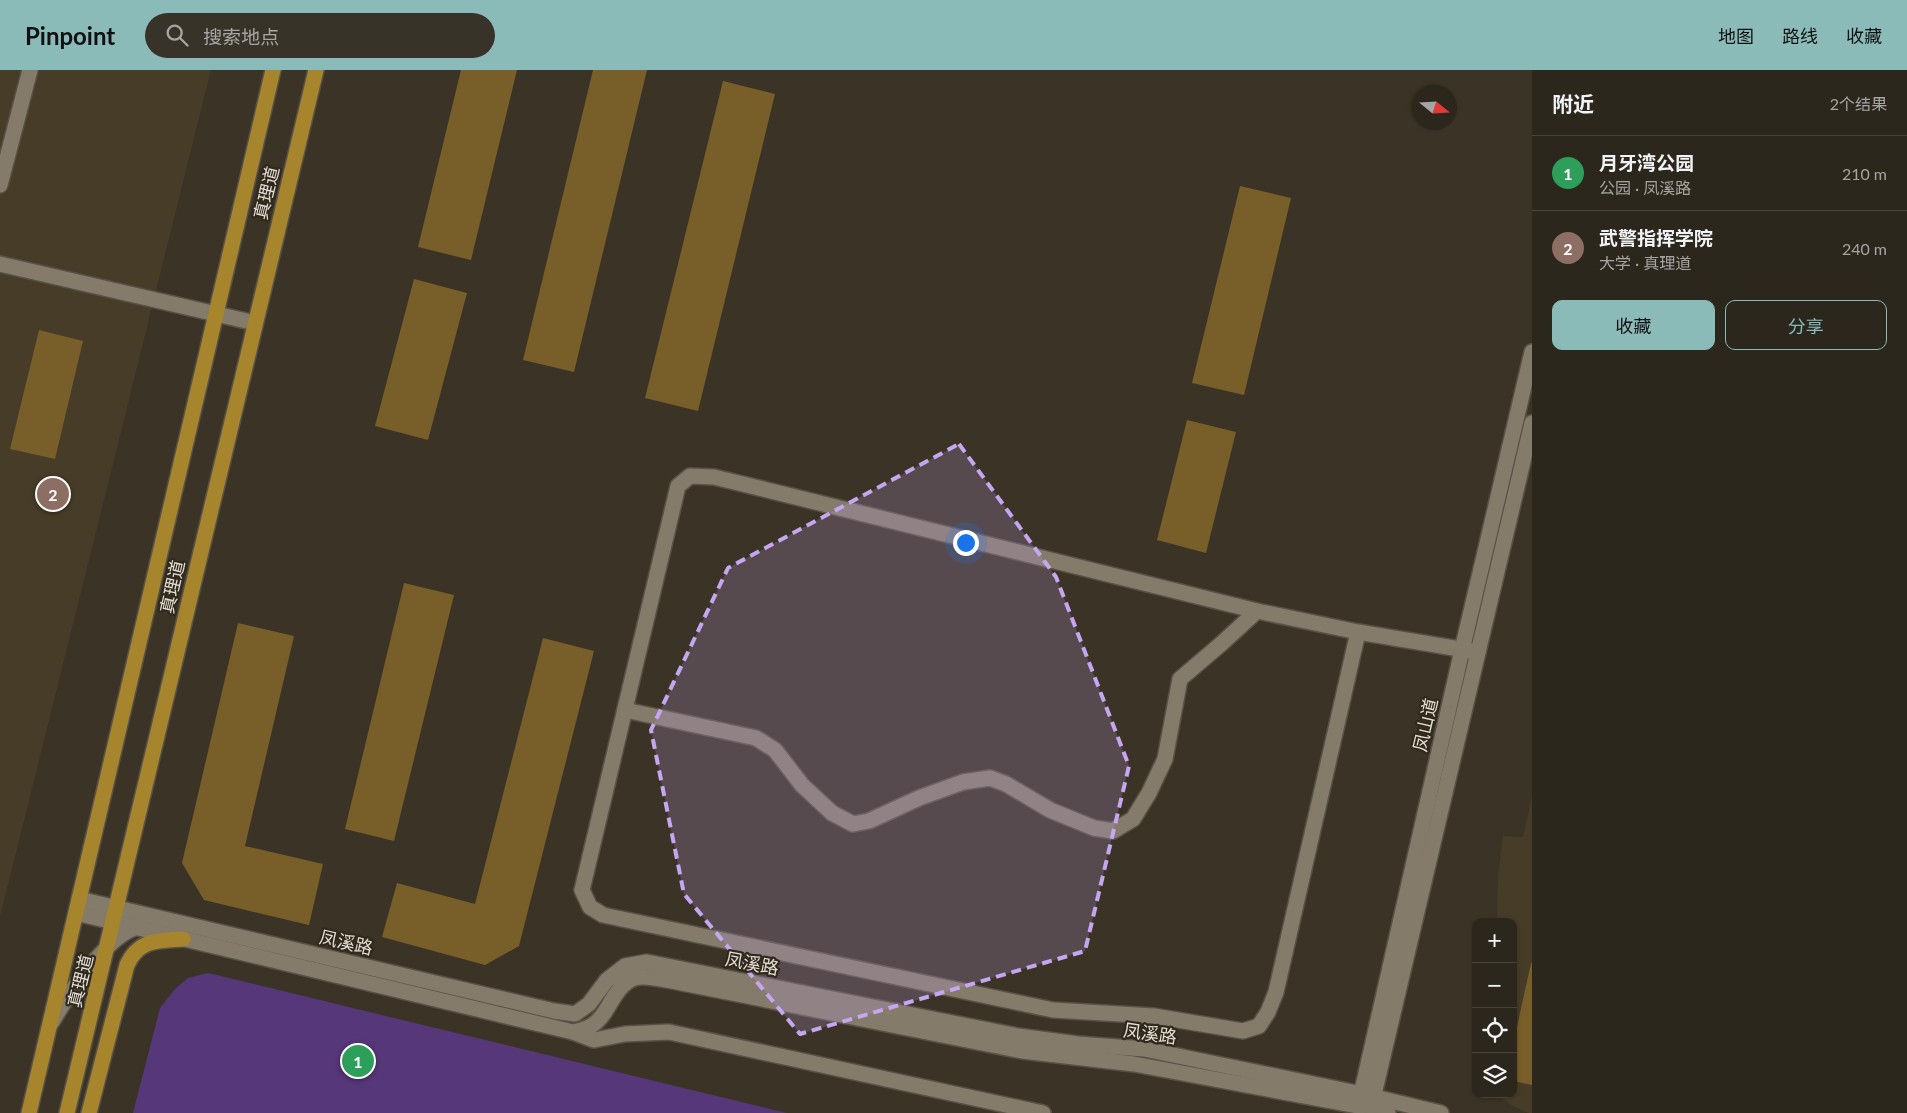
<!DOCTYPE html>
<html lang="zh">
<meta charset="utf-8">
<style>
body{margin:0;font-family:Lato,"Noto Sans SC",sans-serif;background:#383329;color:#f1f3f6}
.controls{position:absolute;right:15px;bottom:15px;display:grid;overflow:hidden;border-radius:10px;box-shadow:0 1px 4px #0004}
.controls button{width:45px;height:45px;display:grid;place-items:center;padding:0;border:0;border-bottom:1px solid #48443b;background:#2c271c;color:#f1f3f6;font:25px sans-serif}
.compass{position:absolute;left:1412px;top:15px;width:45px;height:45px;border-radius:50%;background:#2c271c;box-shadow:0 1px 4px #0004;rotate:108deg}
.you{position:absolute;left:965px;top:472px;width:18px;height:18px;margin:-12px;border:4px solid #fff;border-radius:50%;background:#1a73e8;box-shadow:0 0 0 8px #1a73e833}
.badge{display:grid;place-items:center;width:32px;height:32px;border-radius:50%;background:#8bbbb9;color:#fff;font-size:16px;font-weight:700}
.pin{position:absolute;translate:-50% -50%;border:2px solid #fff;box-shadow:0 1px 5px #0006}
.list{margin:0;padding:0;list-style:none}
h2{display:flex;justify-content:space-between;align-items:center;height:65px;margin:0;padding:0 20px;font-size:21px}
h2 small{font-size:16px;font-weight:400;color:#a6a5a3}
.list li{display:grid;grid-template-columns:32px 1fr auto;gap:15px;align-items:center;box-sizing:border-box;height:75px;padding:0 20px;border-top:1px solid #48443b}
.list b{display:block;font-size:19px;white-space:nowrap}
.list p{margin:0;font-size:16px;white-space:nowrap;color:#a6a5a3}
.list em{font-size:16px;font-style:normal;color:#a6a5a3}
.actions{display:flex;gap:10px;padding:15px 20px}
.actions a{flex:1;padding:11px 0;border:1px solid #8bbbb9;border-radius:10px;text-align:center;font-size:18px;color:#8bbbb9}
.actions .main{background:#8bbbb9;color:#111}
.icon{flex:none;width:28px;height:28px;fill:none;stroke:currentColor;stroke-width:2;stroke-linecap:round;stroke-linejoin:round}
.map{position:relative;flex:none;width:1532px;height:1043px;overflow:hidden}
header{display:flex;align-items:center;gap:30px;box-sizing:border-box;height:70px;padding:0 25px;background:#8bbbb9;color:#111}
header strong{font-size:24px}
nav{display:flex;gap:28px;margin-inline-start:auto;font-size:18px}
.search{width:350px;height:45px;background:#383329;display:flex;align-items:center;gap:12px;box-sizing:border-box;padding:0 18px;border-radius:28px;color:#a6a5a3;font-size:19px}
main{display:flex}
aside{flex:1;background:#2c271c}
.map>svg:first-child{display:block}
.built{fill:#473c28}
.green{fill:#563779}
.building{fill:#785e29}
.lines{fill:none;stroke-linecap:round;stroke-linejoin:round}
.minor-casing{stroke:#585146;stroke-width:18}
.major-casing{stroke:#585146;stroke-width:18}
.minor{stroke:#847b6b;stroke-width:15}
.major{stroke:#a6852d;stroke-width:15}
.marked{fill:#c6a6f0;fill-opacity:0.2;stroke:#c6a6f0;stroke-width:4;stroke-dasharray:10 6;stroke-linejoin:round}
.labels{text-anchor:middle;stroke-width:4.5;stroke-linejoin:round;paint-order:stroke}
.street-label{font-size:18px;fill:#e2ddd5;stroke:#312a1c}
</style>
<header>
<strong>Pinpoint</strong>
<div class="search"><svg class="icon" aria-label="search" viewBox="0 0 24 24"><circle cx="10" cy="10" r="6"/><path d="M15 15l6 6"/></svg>搜索地点</div>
<nav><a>地图</a><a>路线</a><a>收藏</a></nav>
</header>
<main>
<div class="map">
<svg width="1532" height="1043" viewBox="0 0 1532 1043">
<rect width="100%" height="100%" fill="#3b3426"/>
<g class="built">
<path d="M0,0H211L0,847Z"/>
<path d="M1532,726V1043H1529L1513,1036L1495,1024H1513V852H1497L1498,808L1503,766L1523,767Z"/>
</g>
<path class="green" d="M208,903L787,1043H133L160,938L175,919L188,908Z"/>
<g class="building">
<path d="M461,0H517L471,190L418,177Z"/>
<path d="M593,0H647L574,302L523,290Z"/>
<path d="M723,11L775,24L698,341L645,328Z"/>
<path d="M1240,116L1291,128L1244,325L1192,313Z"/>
<path d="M414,209L467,223L428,370L375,356Z"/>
<path d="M39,260L83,271L55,389L10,379Z"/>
<path d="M1187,350L1236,362L1206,483L1157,470Z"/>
<path d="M404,513L454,525L394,771L345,759Z"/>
<path d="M238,553L294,566L245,776L323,794L309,855L204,830L182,793Z"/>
<path d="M543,568L594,581L519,876L485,895L382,867L397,813L475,834Z"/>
<path d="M1531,893H1532V1015L1513,1011V975Z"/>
</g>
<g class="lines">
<g class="minor-casing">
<g id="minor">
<path d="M0,115L30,0"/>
<path d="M0,194L255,253"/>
<path d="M1358,562L1257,541L714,407L690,406L678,416L582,820L590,837L603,845L1053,940L1154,946L1243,961L1259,956L1268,942L1276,922L1358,562L1478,582"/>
<path d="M625,640L756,668L775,680L802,715L832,743L853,754L869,751L919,728L963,712L990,708L1006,714L1050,740L1094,758L1113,761L1133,749L1149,723L1165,689L1180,609L1221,574L1257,541"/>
<path d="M79,829L554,941L575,944L589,934L607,910L625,896L647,892L1018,966L1078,974L1144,979L1362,1024L1441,1043"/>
<path d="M76,843L573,962C578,961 586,959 591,956C610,945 612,916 635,908C644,905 666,910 677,912L1022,981L1134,994L1358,1036L1388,1043"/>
<path d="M52,952C67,926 108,863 139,857"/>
<path d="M573,962L594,970L625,964L669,962L1043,1043"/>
<path d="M1359,1034L1462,580L1532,282"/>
<path d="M1371,1037L1532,353"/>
</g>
</g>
<g class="major-casing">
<g id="major">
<path d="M29,1043L273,0"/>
<path d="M67,1043L316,0"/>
<path d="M89,1043L127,895C139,869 157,871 183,869"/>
</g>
</g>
<use href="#minor" class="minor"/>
<use href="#major" class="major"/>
</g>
<path class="marked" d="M959,374L1056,507L1129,696L1085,881L800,964L684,824L651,660L728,498Z"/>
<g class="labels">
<g class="street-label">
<text transform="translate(267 123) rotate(-76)" y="6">真理道</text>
<text transform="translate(173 517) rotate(-77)" y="6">真理道</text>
<text transform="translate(1426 655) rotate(-77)" y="6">凤山道</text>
<text transform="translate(346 873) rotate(13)" y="6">凤溪路</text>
<text transform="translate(752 894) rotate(11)" y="6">凤溪路</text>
<text transform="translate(81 911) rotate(-76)" y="6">真理道</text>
<text transform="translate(1150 964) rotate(8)" y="6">凤溪路</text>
</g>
</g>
</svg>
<div class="controls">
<button>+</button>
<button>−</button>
<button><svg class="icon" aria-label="locate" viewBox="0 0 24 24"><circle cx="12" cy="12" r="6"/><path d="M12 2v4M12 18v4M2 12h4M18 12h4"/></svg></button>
<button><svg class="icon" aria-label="layers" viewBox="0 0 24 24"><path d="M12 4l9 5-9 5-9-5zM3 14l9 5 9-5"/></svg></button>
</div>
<svg class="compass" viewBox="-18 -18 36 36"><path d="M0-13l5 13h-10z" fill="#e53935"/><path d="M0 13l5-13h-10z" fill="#a6a5a3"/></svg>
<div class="you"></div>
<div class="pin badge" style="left:358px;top:991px;background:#2e9e5b">1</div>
<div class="pin badge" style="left:53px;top:424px;background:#8d6e63">2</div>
</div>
<aside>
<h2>附近<small>2个结果</small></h2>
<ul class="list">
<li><span class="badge" style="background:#2e9e5b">1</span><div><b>月牙湾公园</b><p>公园 · 凤溪路</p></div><em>210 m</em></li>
<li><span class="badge" style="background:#8d6e63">2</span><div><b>武警指挥学院</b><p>大学 · 真理道</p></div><em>240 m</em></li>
</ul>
<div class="actions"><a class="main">收藏</a><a>分享</a></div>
</aside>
</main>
